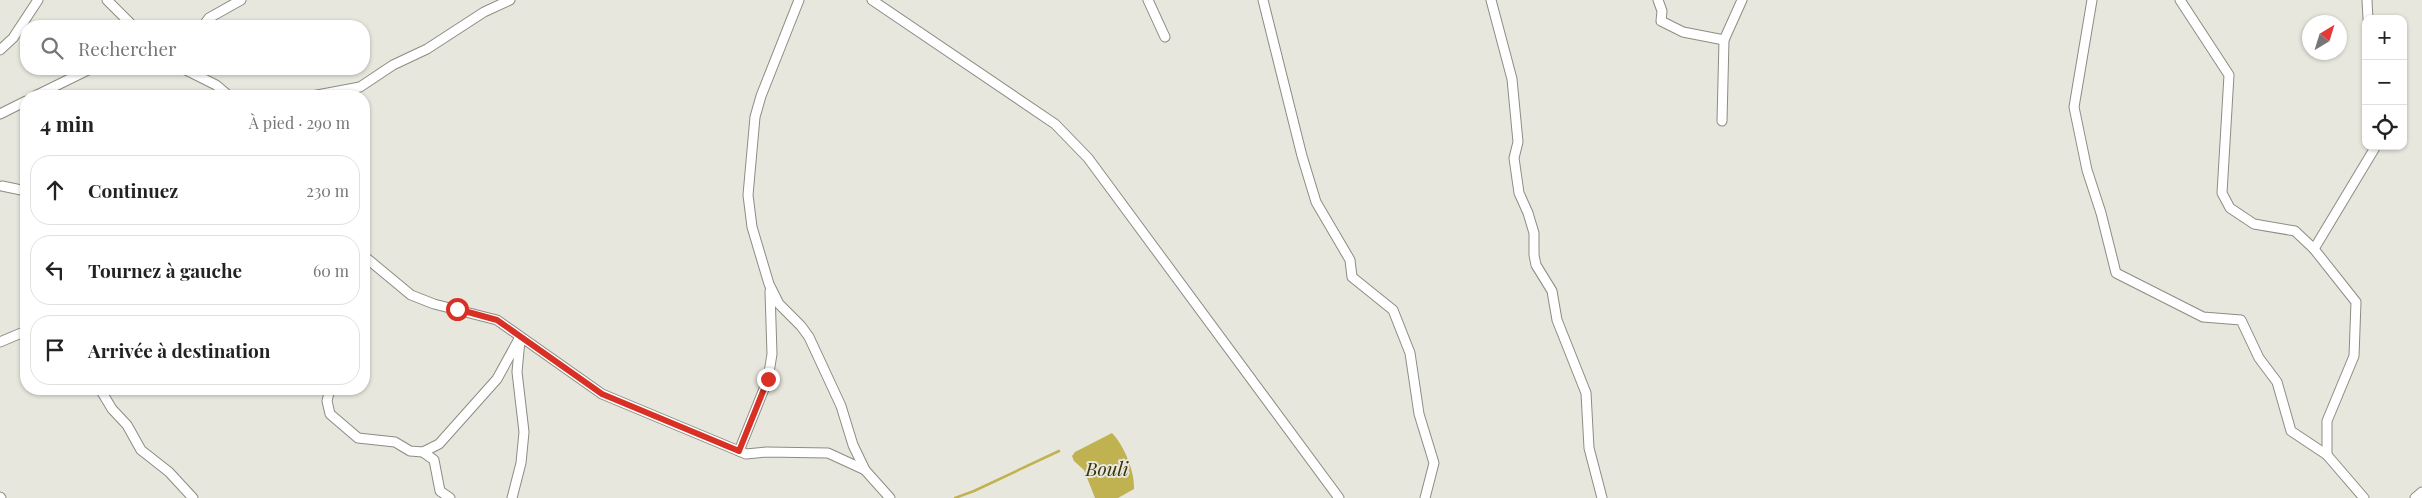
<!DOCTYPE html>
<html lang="fr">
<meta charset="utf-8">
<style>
body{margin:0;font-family:"Playfair Display",serif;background:#f6f6f6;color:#222}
.controls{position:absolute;right:15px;top:15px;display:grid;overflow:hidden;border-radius:10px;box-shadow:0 1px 4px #0004}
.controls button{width:45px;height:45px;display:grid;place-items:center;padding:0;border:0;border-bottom:1px solid #e0e0e0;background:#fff;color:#222;font:25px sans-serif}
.compass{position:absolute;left:2302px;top:15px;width:45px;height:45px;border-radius:50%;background:#fff;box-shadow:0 1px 4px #0004;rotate:38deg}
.stop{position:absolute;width:15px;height:15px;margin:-11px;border:4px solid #d93025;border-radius:50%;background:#fff}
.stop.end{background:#d93025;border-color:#fff;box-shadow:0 1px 5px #0008}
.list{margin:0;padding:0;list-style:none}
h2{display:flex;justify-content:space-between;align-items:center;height:65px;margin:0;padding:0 20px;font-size:21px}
h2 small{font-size:16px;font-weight:400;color:#767676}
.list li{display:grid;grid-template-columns:32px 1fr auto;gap:15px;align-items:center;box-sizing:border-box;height:70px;margin:0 10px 10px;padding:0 10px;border:1px solid #e0e0e0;border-radius:20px}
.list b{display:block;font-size:19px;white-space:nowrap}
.list em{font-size:16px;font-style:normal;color:#767676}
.icon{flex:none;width:28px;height:28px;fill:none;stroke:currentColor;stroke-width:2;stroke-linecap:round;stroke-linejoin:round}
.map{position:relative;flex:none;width:2422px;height:498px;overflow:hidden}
.search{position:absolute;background:#fff;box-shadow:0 1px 4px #0004;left:20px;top:20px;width:350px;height:55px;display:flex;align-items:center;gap:12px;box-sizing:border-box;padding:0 18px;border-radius:20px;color:#767676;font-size:19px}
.panel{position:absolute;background:#fff;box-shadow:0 1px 4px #0004;left:20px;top:90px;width:350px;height:305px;border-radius:20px}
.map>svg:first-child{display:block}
.water{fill:#c0b251}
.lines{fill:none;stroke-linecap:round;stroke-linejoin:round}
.stream{stroke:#c0b251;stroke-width:2.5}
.street-casing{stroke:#8d8c84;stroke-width:11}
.street{stroke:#fff;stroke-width:9}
.route{stroke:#d93025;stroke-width:6}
.labels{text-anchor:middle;stroke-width:4;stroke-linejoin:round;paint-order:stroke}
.water-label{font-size:19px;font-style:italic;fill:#383207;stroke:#e8e7de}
</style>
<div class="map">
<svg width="2422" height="498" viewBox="0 0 2422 498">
<rect width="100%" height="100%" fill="#e8e7de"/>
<path class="water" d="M1112,433C1124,445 1135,472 1134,489L1118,498H1095L1084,470L1074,461L1072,456L1075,452Z"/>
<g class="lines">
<path class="stream" d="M955,498L974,491L1059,451"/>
<g class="street-casing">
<g id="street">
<path d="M107,0L133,26"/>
<path d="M799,0L761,96L755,117L748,195L752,227L769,284L779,304L801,326L809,337L841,406L853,445L865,470L890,498"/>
<path d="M872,0L1055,124L1088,158L1339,498"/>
<path d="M1148,0L1165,37"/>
<path d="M1263,0L1302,156L1316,202L1350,260L1352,277L1393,310L1410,353L1419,414L1434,463L1425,498"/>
<path d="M1491,0L1512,79L1518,142L1514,158L1519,193L1528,213L1534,233V255L1536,265L1552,291L1557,320L1586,393L1589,448L1602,498"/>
<path d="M1658,0L1662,11L1661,21L1683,32L1724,40"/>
<path d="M2092,0L2074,107L2087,170L2101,213L2116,273L2203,317L2241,320L2259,358L2277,382L2291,431L2327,455L2364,498"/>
<path d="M2180,0L2229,75L2222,193L2230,208L2254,224L2295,231L2314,249L2356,302L2354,356L2327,421V455"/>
<path d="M2367,0L2368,19"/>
<path d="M203,26L209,18L241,0"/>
<path d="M0,50L13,38L38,0"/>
<path d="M184,69L216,85L229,96"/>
<path d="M35,96L90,69"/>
<path d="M312,96L360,87L393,65L427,49L484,12L510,0"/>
<path d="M0,114L26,101"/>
<path d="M1722,121L1724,40L1742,0"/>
<path d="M2,186L26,191"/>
<path d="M2314,249L2376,146"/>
<path d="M364,256L411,295L434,304L497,320L602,394L746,454L766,452L828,453L865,470"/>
<path d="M0,342L26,331"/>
<path d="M100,389L112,409L127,425L141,450L169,472L193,498"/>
<path d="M330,389L327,401L330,414L358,438L395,442L410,451L423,452"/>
<path d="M739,451L768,379L772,354L770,291"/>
<path d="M0,497L1,498"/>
<path d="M450,498L440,491L434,460L423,452L439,444L497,379L520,337"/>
<path d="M512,498L521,463L524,432L517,372L520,340"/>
<path d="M2415,498L2422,492"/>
</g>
</g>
<use href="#street" class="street"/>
</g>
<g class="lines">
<path class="route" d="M457,309L497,320L602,394L739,451L768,379"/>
</g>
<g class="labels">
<g class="water-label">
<text x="1107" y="476">Bouli</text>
</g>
</g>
</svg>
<div class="controls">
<button>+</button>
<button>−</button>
<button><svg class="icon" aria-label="locate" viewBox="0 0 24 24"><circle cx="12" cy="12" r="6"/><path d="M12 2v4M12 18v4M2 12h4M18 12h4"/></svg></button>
</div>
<svg class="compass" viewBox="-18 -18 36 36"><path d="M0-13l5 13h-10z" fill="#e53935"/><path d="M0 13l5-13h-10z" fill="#767676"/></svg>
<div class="stop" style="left:457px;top:309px"></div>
<div class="stop end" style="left:768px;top:379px"></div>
<div class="search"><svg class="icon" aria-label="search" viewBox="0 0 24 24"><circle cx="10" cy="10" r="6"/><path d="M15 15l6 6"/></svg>Rechercher</div>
<section class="panel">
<h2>4 min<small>À pied · 290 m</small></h2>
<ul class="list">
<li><svg class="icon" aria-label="ahead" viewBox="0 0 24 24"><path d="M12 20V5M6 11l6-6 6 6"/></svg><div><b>Continuez</b></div><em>230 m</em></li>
<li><svg class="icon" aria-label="left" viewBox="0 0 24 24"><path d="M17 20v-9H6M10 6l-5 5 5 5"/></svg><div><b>Tournez à gauche</b></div><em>60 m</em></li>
<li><svg class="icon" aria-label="arrive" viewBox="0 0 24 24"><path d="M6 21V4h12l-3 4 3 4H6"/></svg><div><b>Arrivée à destination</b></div></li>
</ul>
</section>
</div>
